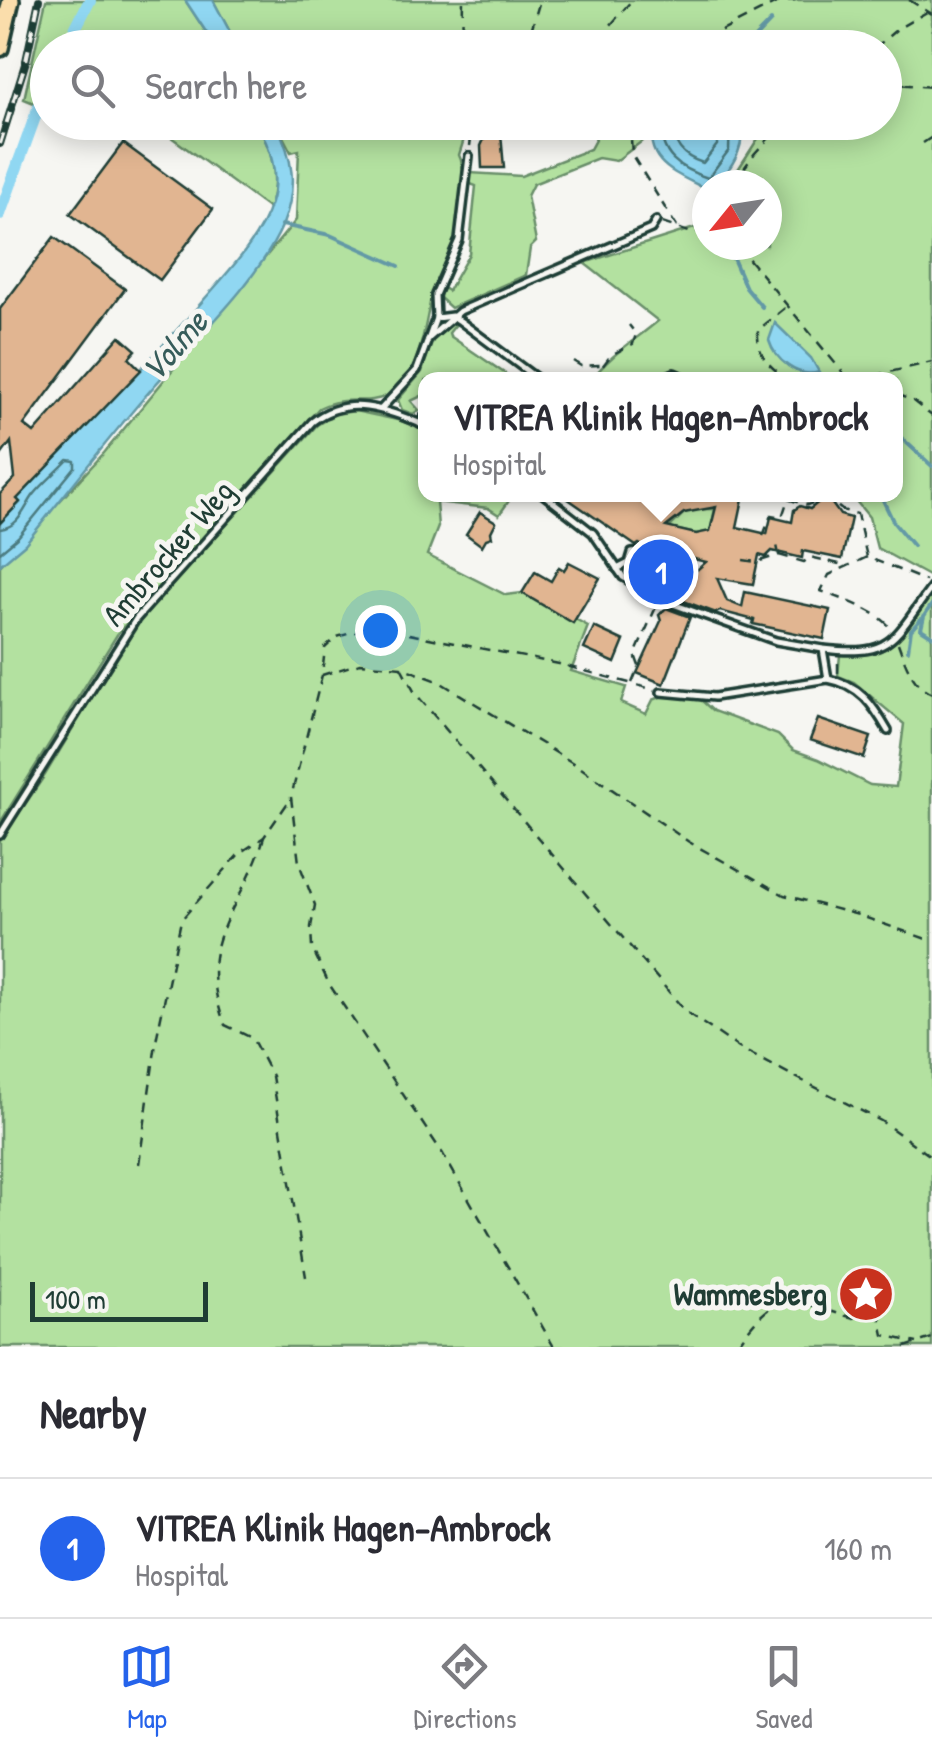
<!DOCTYPE html>
<style>
body{margin:0;font-family:"Patrick Hand",sans-serif;background:#f7f7f7;color:#2b2b33}
.compass{position:absolute;left:692px;top:170px;width:90px;height:90px;border-radius:50%;background:#fff;box-shadow:0 5px 25px #0003;rotate:240deg}
.scale{position:absolute;left:30px;bottom:25px;width:178px;box-sizing:border-box;padding-left:10px;border:5px solid #1f3d34;border-top:0;font-size:28px;line-height:35px;white-space:nowrap;color:#1f3d34;-webkit-text-stroke:8px #f6f6f2;paint-order:stroke}
.you{position:absolute;left:380px;top:630px;width:35px;height:35px;margin:-25px;border:8px solid #fff;border-radius:50%;background:#1a73e8;box-shadow:0 0 0 15px #1a73e833}
.badge{display:grid;place-items:center;width:65px;height:65px;border-radius:50%;background:#2563eb;color:#fff;font-size:32px;font-weight:700}
.pin{position:absolute;translate:-50% -50%;border:5px solid #fff;box-shadow:0 2px 10px #0006}
.popup{position:absolute;left:418px;top:372px;width:485px;height:130px;box-sizing:border-box;display:grid;place-content:center;border-radius:20px;background:#fff;filter:drop-shadow(0 2px 8px #0005);font-size:32px;white-space:nowrap;color:#7c7c81}
.popup b{font-size:38px;color:#2b2b33}
.popup::after{content:'';position:absolute;left:50%;top:100%;margin-left:-20px;border:20px solid transparent;border-top-color:#fff}
.list{margin:0;padding:0;list-style:none}
h2{display:flex;justify-content:space-between;align-items:center;height:130px;margin:0;padding:0 40px;font-size:42px}
h2 small{font-size:32px;font-weight:400;color:#7c7c81}
.list li{display:grid;grid-template-columns:65px 1fr auto;gap:30px;align-items:center;box-sizing:border-box;height:140px;padding:0 40px;border-top:2px solid #e1e1e2}
.list b{display:block;font-size:38px;white-space:nowrap}
.list p{margin:0;font-size:32px;white-space:nowrap;color:#7c7c81}
.list em{font-size:32px;font-style:normal;color:#7c7c81}
.icon{flex:none;width:55px;height:55px;fill:none;stroke:currentColor;stroke-width:2;stroke-linecap:round;stroke-linejoin:round}
.map{position:relative;flex:none;width:932px;height:1347px;overflow:hidden}
.search{position:absolute;background:#fff;box-shadow:0 5px 25px #0003;left:30px;right:30px;top:30px;height:110px;display:flex;align-items:center;gap:25px;box-sizing:border-box;padding:0 35px;border-radius:55px;color:#7c7c81;font-size:38px}
.sheet{height:270px;background:#fff}
nav{display:flex;justify-content:space-around;align-items:center;box-sizing:border-box;height:140px;border-top:2px solid #e1e1e2;background:#fff;font-size:28px;color:#7c7c81}
nav a{display:grid;justify-items:center;gap:5px}
nav .on{color:#2563eb}
.map>svg:first-child{display:block}
.green{fill:#b3e1a0;stroke:#698f6a;stroke-width:2.5}
.water{fill:#90d7f2;stroke:#6399a6;stroke-width:2.5}
.lines{fill:none;stroke-linecap:round;stroke-linejoin:round}
.shore{stroke:#4c7b80;stroke-width:2.5}
.stream{stroke:#6399a6;stroke-width:4}
.canal{stroke:#90d7f2;stroke-width:12}
.building{fill:#e1b591;stroke:#1f3d34;stroke-width:2.5;fill-rule:evenodd}
.service-casing{stroke:#1f3d34;stroke-width:12}
.primary-casing{stroke:#1f3d34;stroke-width:22}
.path{stroke:#1f3d34;stroke-width:2.5;stroke-dasharray:10 8;stroke-linecap:butt}
.service{stroke:#f6f6f2;stroke-width:5}
.primary{stroke:#faddab;stroke-width:15}
.rail-casing{stroke:#1f3d34;stroke-width:8}
.rail{stroke:#f6f6f2;stroke-width:4;stroke-dasharray:11;stroke-linecap:butt}
.labels{text-anchor:middle;stroke-width:10;stroke-linejoin:round;paint-order:stroke}
.street-label{font-size:32px;fill:#1f3d34;stroke:#f6f6f2}
.poi-label{font-size:32px;font-weight:bold;fill:#1f3d34;stroke:#f6f6f2;text-anchor:end}
.water-label{font-size:35px;font-style:italic;fill:#365c5a;stroke:#f6f6f2}
</style>
<div class="map">
<svg width="932" height="1347" viewBox="0 0 932 1347">
<rect width="100%" height="100%" fill="#f6f6f2"/>
<filter id="ink" filterUnits="userSpaceOnUse"><feTurbulence type="fractalNoise" baseFrequency=".01" numOctaves="2"/><feDisplacementMap in="SourceGraphic" scale="20" xChannelSelector="R" yChannelSelector="G"/><feConvolveMatrix kernelMatrix="1 2 1 2 8 2 1 2 1" color-interpolation-filters="sRGB"/></filter>
<g filter="url(#ink)">
<g class="green">
<path d="M46,0H185L216,47L48,48L47,96L41,106L24,99Z"/>
<path d="M213,0H932V578L877,548L869,517L851,495L896,494V380L592,379C610,355 634,341 658,321L584,263L707,224V245H767V185H728L768,123L884,122V48L238,47Z"/>
<path d="M152,123H257C272,151 280,177 269,209Z"/>
<path d="M276,123H469L459,155C469,175 460,238 450,260C444,272 435,282 432,294C423,330 422,375 386,396C367,406 345,394 319,408L118,633L0,823V566L104,453L296,220L299,150L291,152Z"/>
<path d="M579,123H666L616,161L598,158L533,184L527,196L536,242L530,248L526,275L451,308L440,298L441,287L448,291L469,254L476,186L468,183L470,173L521,176L590,149L596,138Z"/>
<path d="M454,323H457L449,333L450,336L513,379L426,380V394L411,401L419,410L413,414L402,410L398,400L422,372L432,341Z"/>
<path d="M355,411L402,421L426,431V494L513,495L499,515L488,508L436,502L438,527L427,555L506,595L522,593L573,622L575,619L588,626L571,671L626,687L621,703L646,714L653,700L663,696L701,700L713,711L778,735L793,750L818,759L870,785L896,787L904,724L854,682L838,676L840,655L881,651L891,644L932,593V1347H0V841L45,775L129,636L147,613L317,425L335,414Z"/>
<path d="M696,509H715L710,532L696,534L669,528L684,513Z"/>
</g>
<g class="water">
<path d="M185,0H213L238,47H216Z"/>
<path d="M652,122L739,123C748,146 731,166 718,185H707V190C679,174 644,166 652,122Z"/>
<path d="M257,123H276C293,158 298,186 283,224C259,281 196,339 155,385C110,436 68,491 25,544L0,565V523L20,503L17,499C79,434 142,370 201,303C226,274 260,240 271,203C280,174 270,148 257,123Z"/>
<path d="M775,323L811,358L819,372C798,379 775,360 769,340Z"/>
</g>
<g class="lines">
<g class="shore">
<path d="M661,122C659,156 680,169 708,178L729,150L730,122"/>
<path d="M673,122C672,145 683,157 703,163L717,145L718,122"/>
<path d="M0,529C19,527 24,509 33,496C43,483 57,472 68,460L75,461V467L18,537L0,552"/>
</g>
<g class="stream">
<path d="M745,48L771,21"/>
<path d="M282,225L330,235L399,266"/>
<path d="M728,247L746,288L762,307"/>
<path d="M896,433L932,466"/>
<path d="M880,494L894,523L913,546"/>
<path d="M932,604L924,616L921,629L932,636"/>
<path d="M908,650L911,630L921,619"/>
</g>
<g class="canal">
<path d="M65,48L90,0"/>
<path d="M0,214L48,81"/>
</g>
</g>
<g class="building">
<path d="M489,128H497V134H501L504,168H482L481,146Z"/>
<path d="M123,143L213,209L160,280L70,214Z"/>
<path d="M54,237L125,289L24,425L34,433L120,336L136,350L129,358L141,370L17,499L20,502L0,523V494L15,478L11,442L0,457V309Z"/>
<path d="M561,494H744L737,527L767,534L771,517L792,522L794,510L800,506L810,509L820,501H830L840,515L851,518L842,559L803,551L802,558L772,551L766,557L759,555L753,584L717,578L727,601L742,607L745,592L830,610L824,639L753,624L754,620L720,611L716,613L678,599L674,590L662,585L665,576L677,581L689,577L706,562L657,550L655,554L639,544L636,546ZM716,507L710,531L696,534L666,527L684,513Z"/>
<path d="M480,512L496,522L491,532L492,537L486,539L482,546L466,534Z"/>
<path d="M569,562L600,578L573,623L522,593L535,572L551,581L559,567L564,570Z"/>
<path d="M666,608L690,617L664,684L637,673L661,621L659,615Z"/>
<path d="M594,627L624,641L615,663L584,649Z"/>
<path d="M818,719L871,737L864,758L810,740Z"/>
</g>
<g class="lines">
<g class="service-casing">
<g id="service">
<path d="M436,318L452,316L460,321L539,380"/>
<path d="M429,338L460,311L651,229L656,221"/>
<path d="M663,378L674,373L690,380"/>
<path d="M381,409L417,370L436,318L435,295L459,240L469,156"/>
<path d="M420,424L426,414"/>
<path d="M543,494L593,533L623,577L659,599L776,641L823,649L828,679L714,697L661,692"/>
<path d="M617,569L629,563L632,553L640,552L645,557L642,568L634,569L629,563"/>
<path d="M823,649C894,657 892,640 932,587"/>
<path d="M828,679C860,685 873,705 888,731"/>
<path d="M0,835L136,619L312,422C349,393 387,410 426,426"/>
</g>
</g>
<g class="primary-casing">
<path id="primary" d="M0,48L11,0"/>
</g>
<g class="path">
<path d="M909,0L932,14"/>
<path d="M462,48L463,0"/>
<path d="M526,48L540,0"/>
<path d="M584,48L604,33L632,0"/>
<path d="M689,48L780,1L797,0"/>
<path d="M875,48L897,29L927,12"/>
<path d="M884,83L932,87"/>
<path d="M599,122L606,131L629,139"/>
<path d="M630,122L632,155L677,227"/>
<path d="M923,143L932,137"/>
<path d="M470,146L473,122"/>
<path d="M732,185L755,153L784,122"/>
<path d="M662,223L692,233L707,229"/>
<path d="M737,245L845,375L864,378L932,362"/>
<path d="M785,308L758,330C757,356 768,365 788,380"/>
<path d="M573,361L581,366L600,365"/>
<path d="M592,380L611,355L633,344L636,334L629,325"/>
<path d="M896,394L913,401L932,416"/>
<path d="M771,494L807,505L820,500H830L842,510L857,514L867,557L926,581"/>
<path d="M763,536L771,515L782,517L787,502"/>
<path d="M779,555L804,562L810,557L848,566"/>
<path d="M867,557L829,575L821,591C844,600 875,609 890,627"/>
<path d="M743,560L757,562L779,555L777,545"/>
<path d="M647,572L664,580"/>
<path d="M898,643C905,662 912,686 932,694"/>
<path d="M401,667L415,693L686,1012L739,1048L881,1121L932,1157"/>
<path d="M838,673V657"/>
<path d="M322,675L360,663L401,667L438,681L578,766L689,842L784,895L858,915L932,941"/>
<path d="M632,683L639,666L635,655L656,607"/>
<path d="M264,837C242,913 192,937 225,1025L252,1038L272,1076L306,1277"/>
<path d="M139,1164L157,1036L181,920L239,854L264,837L291,798"/>
<path d="M738,1344C780,1283 793,1302 854,1318L870,1309L879,1312L884,1335L917,1343"/>
<path d="M554,1347L443,1154L329,984L312,948L311,927L315,905L299,863L291,797L322,675L325,648L337,637L355,632L404,633L559,664L655,690"/>
<path d="M905,1347L932,1338"/>
</g>
<use href="#service" class="service"/>
<use href="#primary" class="primary"/>
<g class="rail-casing">
<path id="rail" d="M0,144L26,61L39,0"/>
</g>
<use href="#rail" class="rail"/>
</g>
</g>
<defs>
<g id="sight-disc" transform="scale(2.875)"><circle r="9.5" fill="#c8321e" stroke="#f6f6f2"/><path d="M0-6L1.8-2.2L6-1.7L2.9 1.2L3.7 5.4L0 3.3L-3.7 5.4L-2.9 1.2L-6-1.7L-1.8-2.2Z" fill="#fff"/></g>
</defs>
<g fill-rule="evenodd">
<use href="#sight-disc" x="866" y="1294"/>
</g>
<g class="labels">
<g class="street-label">
<text transform="translate(168 553) rotate(-49)" y="11">Ambrocker Weg</text>
</g>
<g class="poi-label">
<text x="827" y="1305">Wammesberg</text>
</g>
<g class="water-label">
<text transform="translate(174 346) rotate(-49)" y="12">Volme</text>
</g>
</g>
</svg>
<svg class="compass" viewBox="-18 -18 36 36"><path d="M0-13l5 13h-10z" fill="#e53935"/><path d="M0 13l5-13h-10z" fill="#7c7c81"/></svg>
<div class="scale">100 m</div>
<div class="you"></div>
<div class="pin badge" style="left:661px;top:572px">1</div>
<div class="popup"><b>VITREA Klinik Hagen-Ambrock</b>Hospital</div>
<div class="search"><svg class="icon" aria-label="search" viewBox="0 0 24 24"><circle cx="10" cy="10" r="6"/><path d="M15 15l6 6"/></svg>Search here</div>
</div>
<section class="sheet">
<h2>Nearby<small></small></h2>
<ul class="list">
<li><span class="badge">1</span><div><b>VITREA Klinik Hagen-Ambrock</b><p>Hospital</p></div><em>160 m</em></li>
</ul>
</section>
<nav>
<a class="on"><svg class="icon" aria-label="map" viewBox="0 0 24 24"><path d="M3 6l6-2 6 2 6-2v14l-6 2-6-2-6 2zM9 4v14M15 6v14"/></svg>Map</a>
<a><svg class="icon" aria-label="directions" viewBox="0 0 24 24"><path d="M12 3l9 9-9 9-9-9zM9 14v-3h6M13 9l2 2-2 2"/></svg>Directions</a>
<a><svg class="icon" aria-label="saved" viewBox="0 0 24 24"><path d="M7 4h10v16l-5-4-5 4z"/></svg>Saved</a>
</nav>
